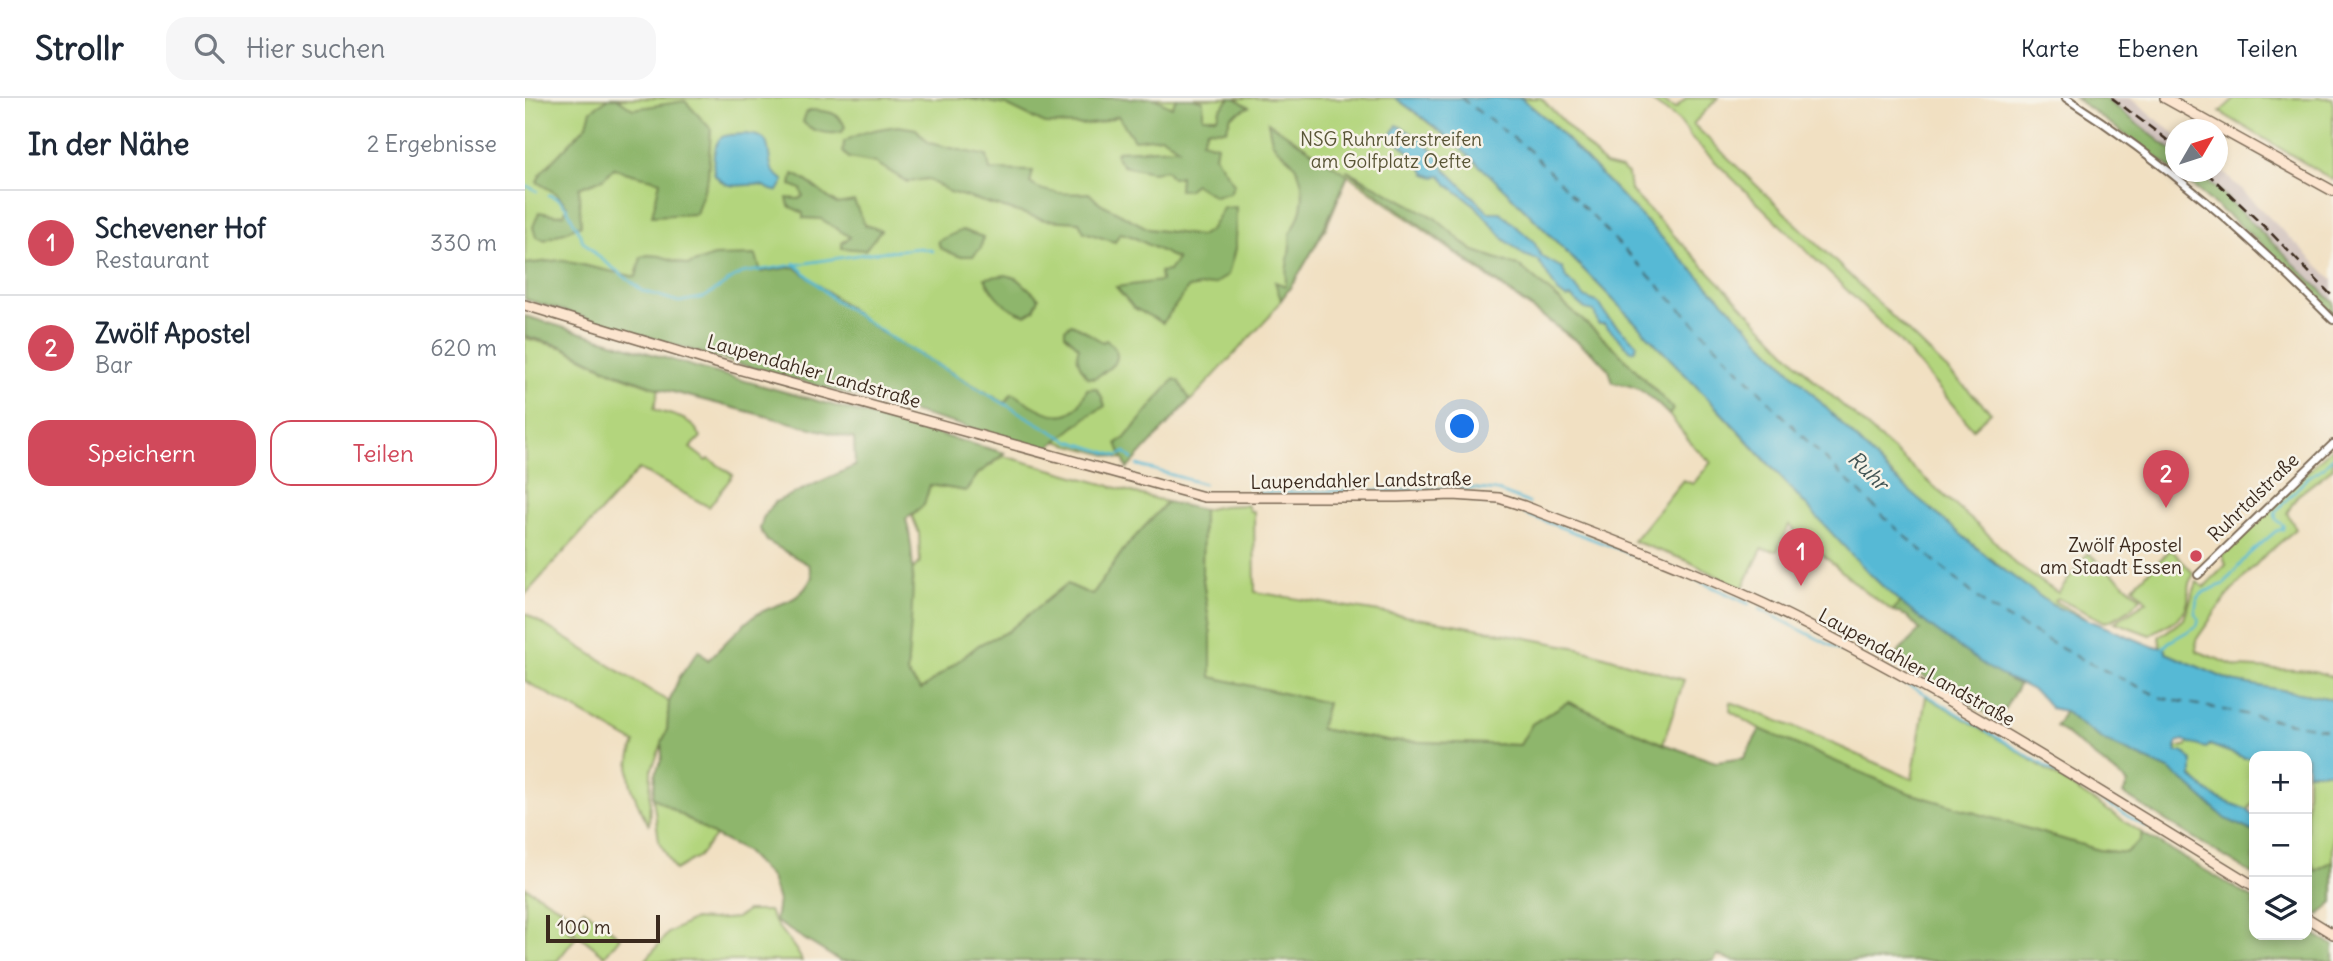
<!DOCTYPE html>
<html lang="de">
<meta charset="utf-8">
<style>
body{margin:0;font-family:Delius,sans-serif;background:#f6f6f7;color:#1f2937}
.controls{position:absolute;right:21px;bottom:21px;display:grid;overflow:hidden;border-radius:14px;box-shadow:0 4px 10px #0003}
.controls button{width:63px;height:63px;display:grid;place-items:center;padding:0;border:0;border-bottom:2px solid #e0e1e3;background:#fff;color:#1f2937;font:35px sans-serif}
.compass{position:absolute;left:1640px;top:21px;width:63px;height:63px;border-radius:50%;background:#fff;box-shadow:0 4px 10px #0003;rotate:51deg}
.scale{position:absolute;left:21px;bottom:18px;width:114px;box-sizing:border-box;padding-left:7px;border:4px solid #3b2a1e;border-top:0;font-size:19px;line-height:24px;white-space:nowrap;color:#3b2a1e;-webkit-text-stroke:5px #f7f3e8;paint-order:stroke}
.you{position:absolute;left:938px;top:329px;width:24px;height:24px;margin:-18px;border:5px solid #fff;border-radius:50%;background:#1a73e8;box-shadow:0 0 0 10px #1a73e833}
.badge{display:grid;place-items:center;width:46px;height:46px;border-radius:50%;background:#d1495b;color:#fff;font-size:23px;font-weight:700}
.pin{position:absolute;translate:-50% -58px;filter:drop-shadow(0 2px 4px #0008)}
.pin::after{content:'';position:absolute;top:37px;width:24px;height:21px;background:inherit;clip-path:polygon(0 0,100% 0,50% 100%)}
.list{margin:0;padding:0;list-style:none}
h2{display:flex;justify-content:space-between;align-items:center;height:91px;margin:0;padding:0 28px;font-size:30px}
h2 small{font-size:23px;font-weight:400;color:#747a83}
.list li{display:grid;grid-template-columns:46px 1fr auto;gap:21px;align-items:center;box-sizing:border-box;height:105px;padding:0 28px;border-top:2px solid #e0e1e3}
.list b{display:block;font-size:26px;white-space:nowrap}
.list p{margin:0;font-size:23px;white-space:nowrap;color:#747a83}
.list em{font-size:23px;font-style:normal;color:#747a83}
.actions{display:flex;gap:14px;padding:21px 28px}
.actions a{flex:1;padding:16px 0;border:2px solid #d1495b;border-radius:21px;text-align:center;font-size:24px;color:#d1495b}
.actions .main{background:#d1495b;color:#fff}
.icon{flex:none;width:38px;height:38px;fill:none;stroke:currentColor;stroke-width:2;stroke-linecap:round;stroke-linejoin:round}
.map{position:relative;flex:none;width:1808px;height:863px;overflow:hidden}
header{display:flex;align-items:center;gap:42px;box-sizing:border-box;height:98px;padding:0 35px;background:#fff;border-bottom:2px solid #e0e1e3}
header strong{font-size:33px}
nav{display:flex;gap:38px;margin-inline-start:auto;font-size:24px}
.search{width:490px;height:63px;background:#f6f6f7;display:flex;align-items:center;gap:18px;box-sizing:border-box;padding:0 24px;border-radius:21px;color:#747a83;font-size:26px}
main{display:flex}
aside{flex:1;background:#fff}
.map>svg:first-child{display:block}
.industrial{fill:#cfc0bb}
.green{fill:#b3d57d;stroke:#77804e;stroke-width:2}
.forest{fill:#8eb66c;stroke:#647045;stroke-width:2}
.water{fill:#56b9d5;stroke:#48727a;stroke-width:2}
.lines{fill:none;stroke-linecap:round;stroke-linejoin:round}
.stream{stroke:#56b9d5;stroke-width:2.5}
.ferry{stroke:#435555;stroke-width:2;stroke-dasharray:9 7;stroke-linecap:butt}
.minor-casing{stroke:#7b6a57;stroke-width:10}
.secondary-casing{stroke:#7b6a57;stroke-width:12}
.minor{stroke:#fff;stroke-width:6}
.secondary{stroke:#fce5cf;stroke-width:9}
.rail{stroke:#3b2a1e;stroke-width:2.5;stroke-dasharray:10 5;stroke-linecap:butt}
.poi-dot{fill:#d1495b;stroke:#f7f3e8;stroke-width:2.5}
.labels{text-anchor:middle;stroke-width:5;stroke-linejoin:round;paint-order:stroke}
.park-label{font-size:19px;fill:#595536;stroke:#f7f3e8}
.street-label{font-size:19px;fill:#3b2a1e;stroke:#f7f3e8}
.poi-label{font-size:19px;fill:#3b2a1e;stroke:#f7f3e8;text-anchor:end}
.water-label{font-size:21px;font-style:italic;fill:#435555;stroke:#f7f3e8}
</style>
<header>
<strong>Strollr</strong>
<div class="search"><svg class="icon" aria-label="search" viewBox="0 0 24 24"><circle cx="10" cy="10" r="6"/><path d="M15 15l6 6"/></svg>Hier suchen</div>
<nav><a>Karte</a><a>Ebenen</a><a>Teilen</a></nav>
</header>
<main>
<aside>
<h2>In der Nähe<small>2 Ergebnisse</small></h2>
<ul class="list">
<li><span class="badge">1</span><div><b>Schevener Hof</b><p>Restaurant</p></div><em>330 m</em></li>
<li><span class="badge">2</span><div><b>Zwölf Apostel</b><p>Bar</p></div><em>620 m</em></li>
</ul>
<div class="actions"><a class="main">Speichern</a><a>Teilen</a></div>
</aside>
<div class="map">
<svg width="1808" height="863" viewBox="0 0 1808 863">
<rect width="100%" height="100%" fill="#f7f3e8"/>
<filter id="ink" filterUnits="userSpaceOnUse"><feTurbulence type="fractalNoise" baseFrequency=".0143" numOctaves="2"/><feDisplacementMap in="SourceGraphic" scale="14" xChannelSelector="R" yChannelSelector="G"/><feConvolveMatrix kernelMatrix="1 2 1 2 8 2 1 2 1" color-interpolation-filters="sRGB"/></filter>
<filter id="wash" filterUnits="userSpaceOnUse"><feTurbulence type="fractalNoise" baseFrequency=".00686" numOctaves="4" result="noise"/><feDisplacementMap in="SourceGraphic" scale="28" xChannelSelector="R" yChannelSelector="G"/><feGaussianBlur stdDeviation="1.57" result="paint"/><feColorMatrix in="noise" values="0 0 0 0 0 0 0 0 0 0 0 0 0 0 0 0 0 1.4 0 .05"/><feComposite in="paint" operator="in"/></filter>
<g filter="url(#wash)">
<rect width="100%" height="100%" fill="#f1e0c2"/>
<g class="industrial">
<path d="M1579,0H1604L1610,4L1650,36V55Z"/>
<path d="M1693,69L1808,182V204L1748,144L1673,74H1692Z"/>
</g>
<g class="green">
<path d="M0,0H871L947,58L1138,252L1350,481L1375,503L1368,513L1338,492L1264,427L1252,453L1237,451L1217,491L1163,463L1108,443L1158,382L1168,386L1186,364L1170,350L1144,317L1148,311L1097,258L1089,271L823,77L801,130L771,181L744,219L608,364L401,308L390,314L189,259L0,201Z"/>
<path d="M996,0H1016L1080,67L1096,71L1103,76L1105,92L1288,281L1467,440L1489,465L1533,495L1563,455L1616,500C1608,510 1592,521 1580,524L1532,500L1529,503L1562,521V523L1527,507L1499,488L1395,404L1339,350L1024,23Z"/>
<path d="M1123,0H1132L1150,11L1161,0H1193L1168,26L1466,314L1448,331L1374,243L1165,39C1156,19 1139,14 1123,0Z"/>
<path d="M1710,0H1808V82L1695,14Z"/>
<path d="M0,240L39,250L89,275L134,291L129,311C149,320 164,316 176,339L165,350L182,363L184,361L208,377L184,409L114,371L0,497Z"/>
<path d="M1808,349V370L1772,398L1762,415L1771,431L1738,459L1702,498L1671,542L1672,553L1713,569L1789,573L1808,579V601L1706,583L1641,555V552L1636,549L1634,539L1659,521L1672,484L1679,489L1701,467L1697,456Z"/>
<path d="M479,358L642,404L600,450L567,497L542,486L482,534L455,546L396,592L382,577L387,472L395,464L394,435L387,418L399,407L405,387L441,393L453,376Z"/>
<path d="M722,407L725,413H729L730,494L935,527L1053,550L1159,582L1138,646L1043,604L1007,626L995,647L862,643L795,631L802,605L686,579V538L677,475L678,412L697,408Z"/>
<path d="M1646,451L1669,476C1660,489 1665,490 1663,503C1659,524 1639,526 1625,537L1590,524L1622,503L1608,489Z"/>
<path d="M0,515L144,604L142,633L126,673L124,728C109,698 96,678 110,645L0,583Z"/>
<path d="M1401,598L1490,651L1617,735L1615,743L1600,755L1574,752L1383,695L1235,631L1205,613L1206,604L1291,638L1387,681Z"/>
<path d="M1664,644L1681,650L1685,647L1720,660L1729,659V703L1723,712L1729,719C1719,709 1706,707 1694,701C1674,690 1657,670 1651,649H1661Z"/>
<path d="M1782,674H1808V763L1789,773L1782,752Z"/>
<path d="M128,699L190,738L174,758L150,772L134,743Z"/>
<path d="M0,789L47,817L42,830L51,839L32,863H0Z"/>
<path d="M59,811L95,839L80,858L45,830Z"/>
<path d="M222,813H244C251,833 270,844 277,863H120L143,835L169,821L185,822L212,820Z"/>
</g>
<g class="forest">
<path d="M84,0H92L108,11L160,3L186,31L183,79L171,116L127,118L135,83C119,78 104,77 89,70L78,81L54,90L56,127L20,142L11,139L8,129L14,114L32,117L39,116L42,108L32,96L12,84L16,75L62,27L66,12Z"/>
<path d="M438,0H629L647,9L651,0H668L678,3V19H692L695,11L705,0H710L724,9L706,18L701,32L682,31L677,43L692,47L690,58L709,86L705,95L689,98L670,86L662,92H654L655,78L647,80L641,72L627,74L598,68L591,58L592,53L653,50L637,39L609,42L593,18L573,25L556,27L520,26L481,7Z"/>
<path d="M1550,0H1579L1650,55V73Z"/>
<path d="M286,12C301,13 314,13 320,29L317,34C304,37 287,34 278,24L281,15Z"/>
<path d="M743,24L823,77C804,121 785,163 756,202L750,184L761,188C759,169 767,154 765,136C779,115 783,88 769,66C764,59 754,54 749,46C745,41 745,31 743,24Z"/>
<path d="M373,28L391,31L404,45L462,58L465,72L508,73L505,85C519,97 546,96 564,95L573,104L624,131L675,138L685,132L698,110L711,109L710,151L703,177L690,186L663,190L638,225L609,210L591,189L636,183L635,174L644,173L652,161L606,138L595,135L590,144L559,134L554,124L520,122L425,94L402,81L382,84L351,65L324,60L318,54L319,44C336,33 353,31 373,28Z"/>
<path d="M821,72L910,120L947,152L996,169L1092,252L1148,311L1144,317C1124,298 1117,287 1088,285L1084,272L1068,255Z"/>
<path d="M1651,74H1673L1689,88L1808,204V216L1741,150Z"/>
<path d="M268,76C286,83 295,95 312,106L329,103L340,127L356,132L340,152L317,150V145L325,139L296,121L278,120V115L264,108L262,100L274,101L278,98L276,91L266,87Z"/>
<path d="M437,132L458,139L456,150L448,158H433L415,150L413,143Z"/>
<path d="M123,157L135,158L163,167L189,158L231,157L236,174L270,169L354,233L480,305L487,295C505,305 531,327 550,311C556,306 559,297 562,291L571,290L576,297L580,308L563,318L522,351L189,259L0,201V166L35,162L111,179L116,159Z"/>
<path d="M481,177L493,181L514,200L509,212L501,217C481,210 468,199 460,180Z"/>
<path d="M0,218L177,271L480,355L453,376L441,393L405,387L399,407L381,421C394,468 385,528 382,576L396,592L455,546L482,534L542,486L567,497L600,450L642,404L678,412L677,475L686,538V579L802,605L795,631L863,643L995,647L1007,626L1043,604L1138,646L1191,664L1219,660L1235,631L1384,695L1574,752L1600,755L1615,743L1617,735L1729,801V837H1782V832L1808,847V863H1209L1192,857L1189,863H315L250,823L253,803L246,780L220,753L190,738L128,699L130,677L137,659V644L142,633L144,604L154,580L174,552L183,562C198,548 212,531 228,519C250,503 273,509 287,479L284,467L242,443L235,431L238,420L250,404L330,368L329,341L132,290L86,273L36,248L0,238Z"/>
<path d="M546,226C558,230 566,238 578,244L581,242C604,259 587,269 570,280L562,279C556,270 549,259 554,249L540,236V231Z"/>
<path d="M649,281L654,283L665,302L602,371L592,345L600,340Z"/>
<path d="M1375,503C1413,534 1451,564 1494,587L1473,622L1368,560L1395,532L1382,518L1368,513Z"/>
<path d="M1540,613L1552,624L1582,644L1644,672L1660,684L1701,721L1729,734V777L1598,696L1603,685L1531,628Z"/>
<path d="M1782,752L1790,773L1808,763V804L1794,817L1782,809Z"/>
</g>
<g class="water">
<path d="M870,0H996L1024,23L1368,379L1471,466L1527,507L1629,549H1636L1641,552V555L1706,583L1808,601V674H1782V658L1720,660L1685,647L1681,650L1658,643L1653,644L1651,649L1652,654H1659L1667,663V680L1692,700L1723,712L1729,719V734L1701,721L1660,684L1644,672L1582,644L1552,624L1540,613L1525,610C1513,587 1485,585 1465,571C1424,543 1383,514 1348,479C1300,430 1255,377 1208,327C1156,272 1104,217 1050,163C994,105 937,45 870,0Z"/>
<path d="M872,27L896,40L917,61L920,71L963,114H975L1009,144L1016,158L1037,170L1042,181L1061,200L1074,205L1083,220L1112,246L1110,252L1106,253L1079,226H1073L1069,213L1060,211L1046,199L1041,200L1033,194L1013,162L999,157L979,141L950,107L923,87L916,77L910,79L901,76L891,60L866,38Z"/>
<path d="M220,36C250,38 240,49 247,71C249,75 255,79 259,83L253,93C245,94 245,90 238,88C219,83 206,96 190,77C187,69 188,44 197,39C202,36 213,37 220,36Z"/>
</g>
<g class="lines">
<g class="stream">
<path d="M0,87L12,93"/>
<path d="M24,97L34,101L42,110L58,143L74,159L118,193L154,204L180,199L216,175L346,155L395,150L408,153"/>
<path d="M269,165L309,202L374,245L542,342L593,358L600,354L607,361"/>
<path d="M612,367L679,386"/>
<path d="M733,395L943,390L973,393L1004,405"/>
<path d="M1000,416L1155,474L1224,506"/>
<path d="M1235,511L1402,597L1621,729"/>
<path d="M1637,551L1644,544L1672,528L1674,521L1670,515L1672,501L1679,494L1699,486L1723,457L1751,433L1758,431V427L1751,422L1750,414L1782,380L1799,369L1808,358"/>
</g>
<path class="ferry" d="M936,0L1004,52L1284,345L1373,432L1466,511L1552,559L1637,600L1808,633"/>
</g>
</g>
<g filter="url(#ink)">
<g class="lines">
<g class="minor-casing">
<g id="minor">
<path d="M1541,0C1641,64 1725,138 1808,222"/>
<path d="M1673,477L1808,346"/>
</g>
</g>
<g class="secondary-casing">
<g id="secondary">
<path d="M1640,0L1808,93"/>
<path d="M0,207L191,265L679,399H873L928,397L974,400L999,408C1094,445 1190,480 1282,527C1436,605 1582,698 1729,788"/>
<path d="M1782,820L1808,836"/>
</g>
</g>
<use href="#minor" class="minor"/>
<use href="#secondary" class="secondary"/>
<g class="rail">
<path d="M1587,0L1650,48"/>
<path d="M1681,74L1743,132L1808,199"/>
</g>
</g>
</g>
<circle class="poi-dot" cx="1671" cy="458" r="7"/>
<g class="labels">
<g class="park-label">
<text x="866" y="48">NSG Ruhruferstreifen<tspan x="866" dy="22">am Golfplatz Oefte</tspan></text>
</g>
<g class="street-label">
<text transform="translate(289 273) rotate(16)" y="7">Laupendahler Landstraße</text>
<text transform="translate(836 382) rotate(-1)" y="7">Laupendahler Landstraße</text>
<text transform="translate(1728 399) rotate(-44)" y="7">Ruhrtalstraße</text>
<text transform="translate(1392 569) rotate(29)" y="7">Laupendahler Landstraße</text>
</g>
<g class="poi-label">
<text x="1657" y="454">Zwölf Apostel<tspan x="1657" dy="22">am Staadt Essen</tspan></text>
</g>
<g class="water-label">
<text transform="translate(1343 373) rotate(44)" y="7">Ruhr</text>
</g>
</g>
</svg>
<div class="controls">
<button>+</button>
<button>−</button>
<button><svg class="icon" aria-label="layers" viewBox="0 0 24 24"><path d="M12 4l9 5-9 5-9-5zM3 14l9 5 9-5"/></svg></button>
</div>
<svg class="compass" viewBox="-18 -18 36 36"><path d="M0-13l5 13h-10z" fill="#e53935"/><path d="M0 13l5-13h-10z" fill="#747a83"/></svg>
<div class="scale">100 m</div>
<div class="you"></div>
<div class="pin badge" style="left:1276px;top:488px">1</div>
<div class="pin badge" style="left:1641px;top:410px">2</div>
</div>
</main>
